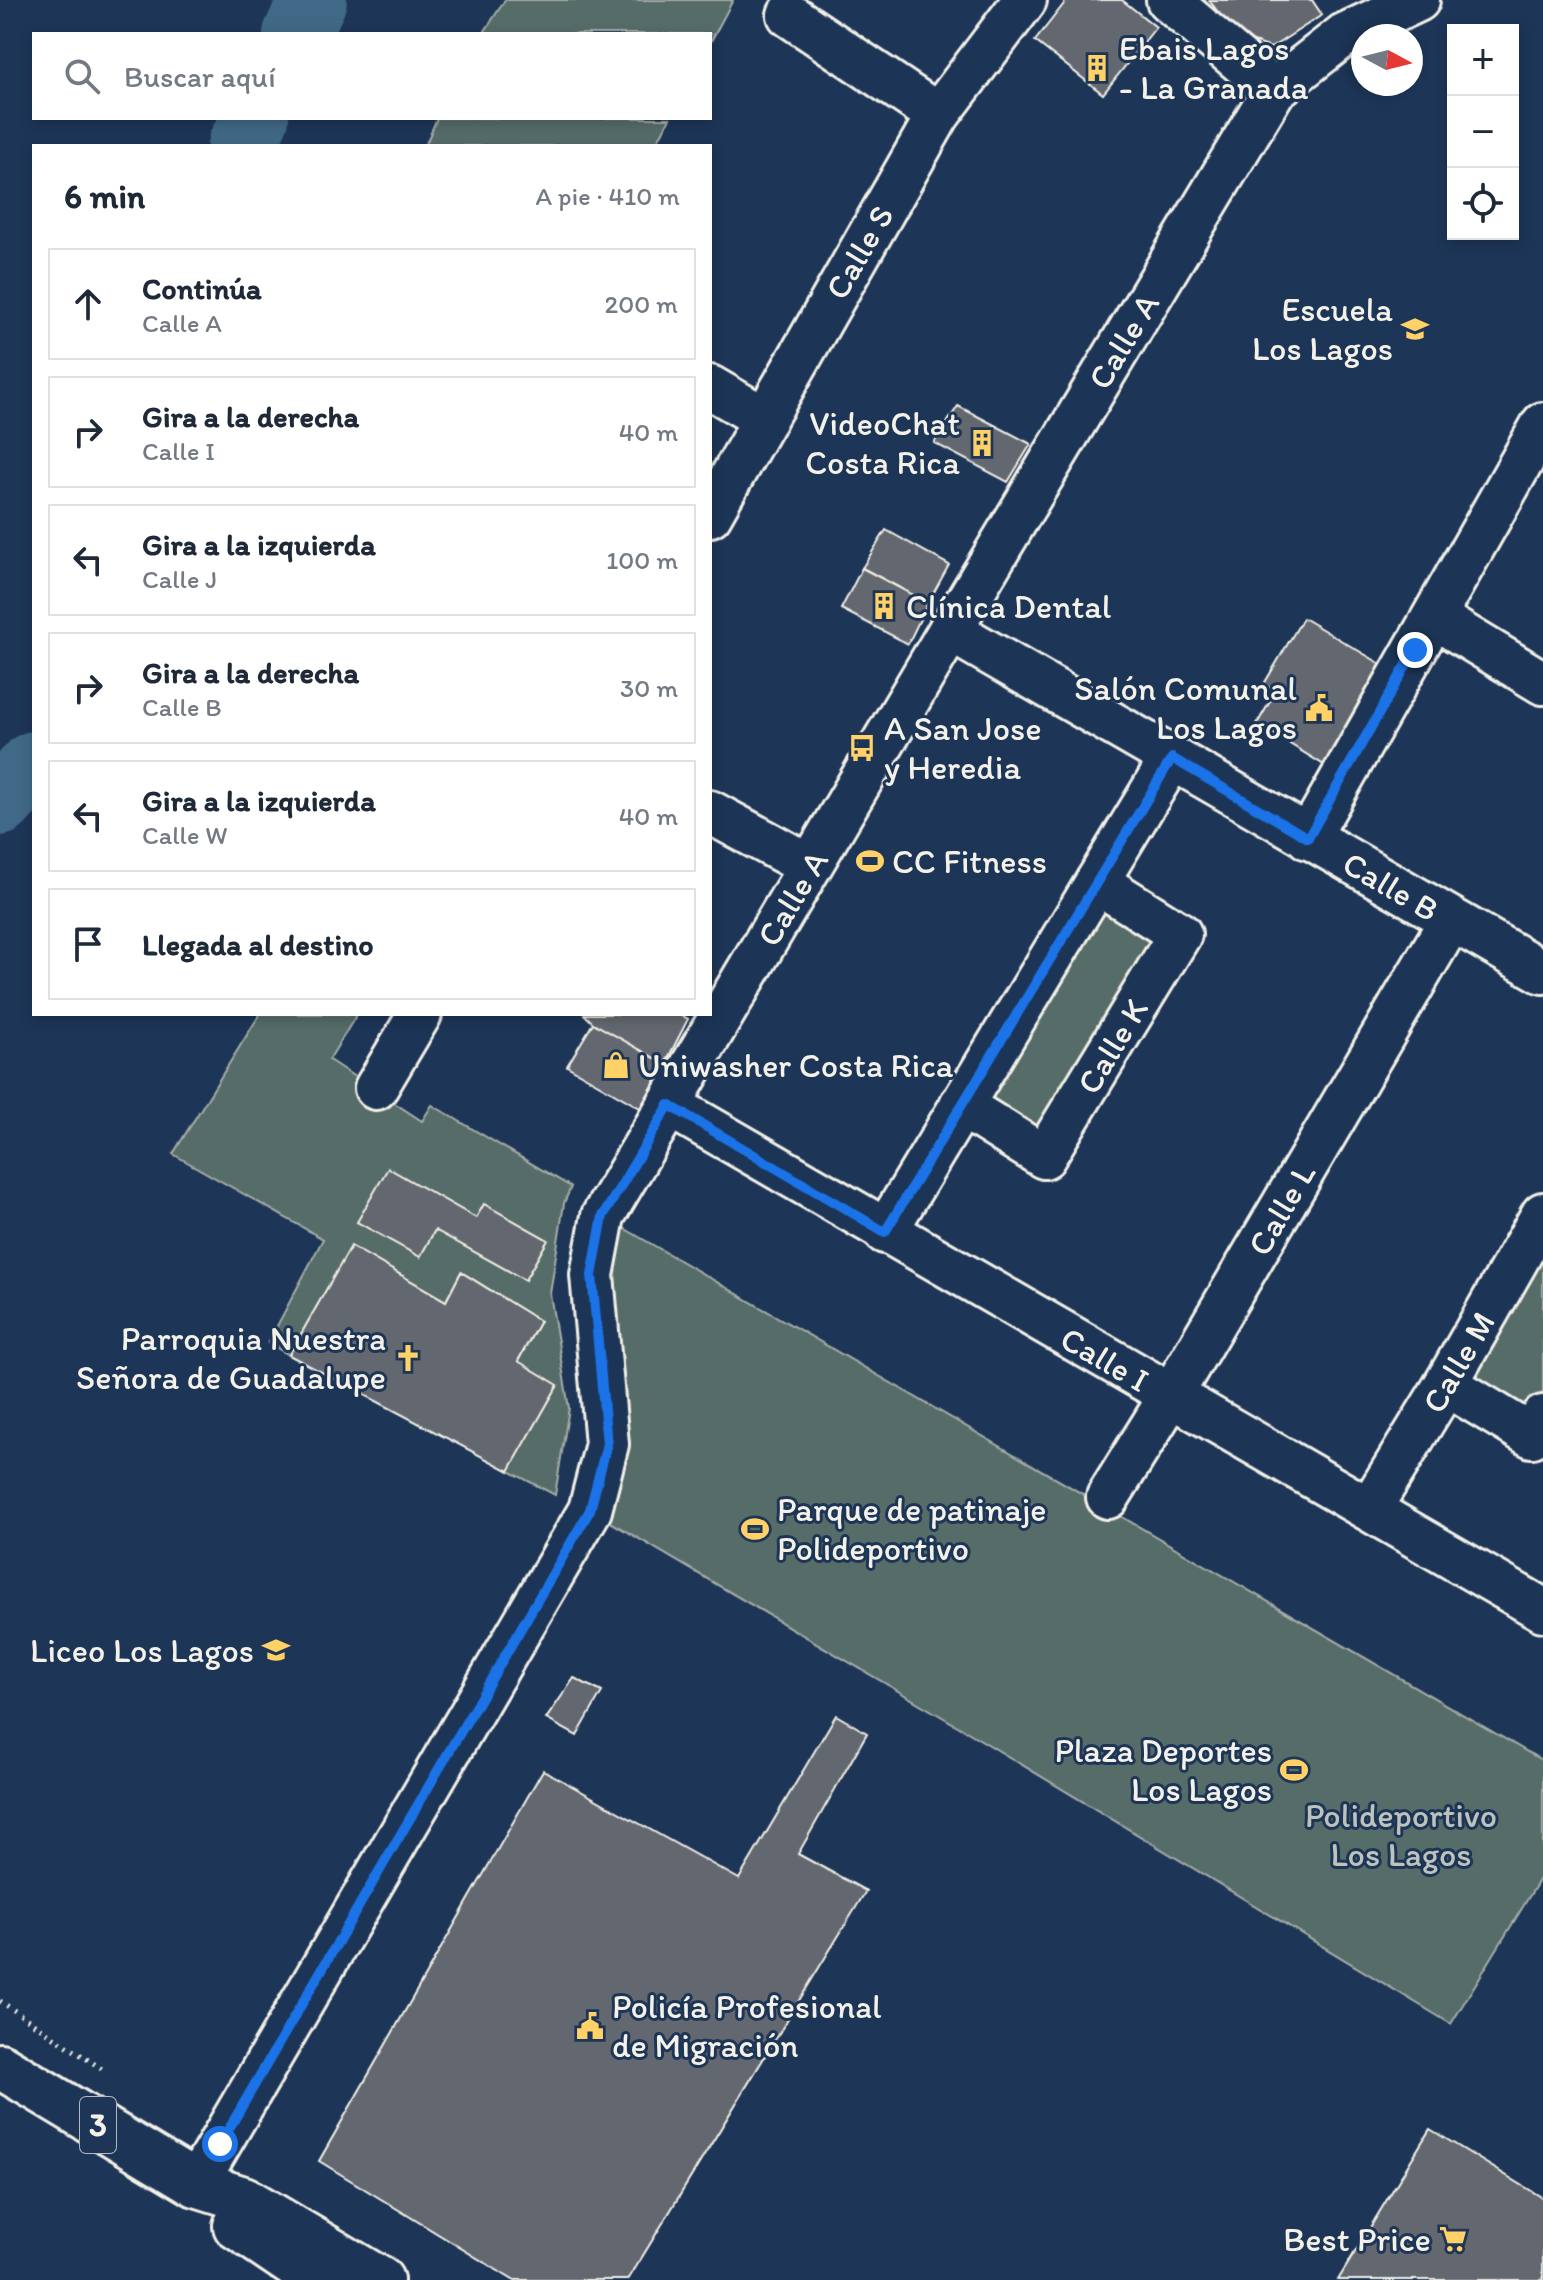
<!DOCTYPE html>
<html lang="es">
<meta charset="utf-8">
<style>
body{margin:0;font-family:Itim,sans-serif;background:#f6f6f7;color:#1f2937}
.controls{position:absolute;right:24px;top:24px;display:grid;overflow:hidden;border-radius:0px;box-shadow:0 4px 12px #0003}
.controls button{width:72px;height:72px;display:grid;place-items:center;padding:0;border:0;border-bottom:2px solid #e0e1e3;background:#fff;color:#1f2937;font:40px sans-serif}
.compass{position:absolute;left:1351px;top:24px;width:72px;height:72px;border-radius:50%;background:#fff;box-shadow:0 4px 12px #0003;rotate:97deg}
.stop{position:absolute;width:24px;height:24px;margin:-18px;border:6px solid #1a73e8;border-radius:50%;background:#fff}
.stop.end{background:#1a73e8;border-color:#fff;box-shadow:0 2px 8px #0008}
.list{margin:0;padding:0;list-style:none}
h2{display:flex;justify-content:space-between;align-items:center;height:104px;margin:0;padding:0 32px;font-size:34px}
h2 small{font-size:26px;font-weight:400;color:#747a83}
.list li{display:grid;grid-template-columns:52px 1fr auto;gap:24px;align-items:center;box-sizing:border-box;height:112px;margin:0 16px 16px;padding:0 16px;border:2px solid #e0e1e3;border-radius:0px}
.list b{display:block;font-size:30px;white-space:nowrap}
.list p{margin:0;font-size:26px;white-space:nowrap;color:#747a83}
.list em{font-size:26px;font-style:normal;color:#747a83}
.icon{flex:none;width:44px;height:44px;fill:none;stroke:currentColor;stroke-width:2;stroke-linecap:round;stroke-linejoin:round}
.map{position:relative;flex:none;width:1543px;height:2280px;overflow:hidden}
.search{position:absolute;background:#fff;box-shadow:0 4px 12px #0003;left:32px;top:32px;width:680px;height:88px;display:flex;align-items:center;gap:20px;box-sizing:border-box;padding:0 28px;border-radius:0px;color:#747a83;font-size:30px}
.panel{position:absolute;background:#fff;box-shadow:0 4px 12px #0003;left:32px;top:144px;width:680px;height:872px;border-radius:0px}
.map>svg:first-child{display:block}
.green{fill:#576c68;stroke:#a6aea8;stroke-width:2;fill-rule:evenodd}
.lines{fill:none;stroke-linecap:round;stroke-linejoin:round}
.river{stroke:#406987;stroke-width:68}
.building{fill:#64686f;stroke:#f4f1e8;stroke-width:2}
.street-casing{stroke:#f4f1e8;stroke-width:48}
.primary-casing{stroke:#f4f1e8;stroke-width:50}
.path{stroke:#f4f1e8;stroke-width:5;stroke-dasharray:2 6;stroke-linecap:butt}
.street{stroke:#1d3557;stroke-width:42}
.primary{stroke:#1d3557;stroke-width:44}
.route{stroke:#1a73e8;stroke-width:10}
.labels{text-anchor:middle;stroke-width:6;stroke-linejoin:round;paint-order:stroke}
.shield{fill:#1d3557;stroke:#b4b9bc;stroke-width:2}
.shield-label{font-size:32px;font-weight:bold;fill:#f4f1e8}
.poi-label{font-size:34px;fill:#f4f1e8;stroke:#1d3557;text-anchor:start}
.street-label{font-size:34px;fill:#f4f1e8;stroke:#1d3557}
.park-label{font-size:34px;fill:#bdc2bb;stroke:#1d3557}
</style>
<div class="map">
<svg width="1543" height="2280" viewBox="0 0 1543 2280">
<rect width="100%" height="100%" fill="#1d3557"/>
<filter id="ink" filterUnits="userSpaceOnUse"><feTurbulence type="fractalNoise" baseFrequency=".0125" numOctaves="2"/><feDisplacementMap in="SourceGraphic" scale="16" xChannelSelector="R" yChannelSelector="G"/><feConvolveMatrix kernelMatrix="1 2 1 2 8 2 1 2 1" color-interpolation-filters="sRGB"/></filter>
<g filter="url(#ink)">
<g class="green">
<path d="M505,0H733L710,43V34H483Z"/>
<path d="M437,118H670L655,146H425Z"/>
<path d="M1105,909L1162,943L1046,1134L990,1099Z"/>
<path d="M260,1014H357L329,1060L422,1121L432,1105L571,1187L564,1203L550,1294L569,1408L555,1495L509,1471L518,1361L540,1321L461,1272L446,1301L351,1247L289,1355L268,1343L323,1239L173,1154ZM388,1168L476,1218L484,1204L547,1241L525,1280L435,1230L420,1257Z"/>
<path d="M1543,1215V1392L1526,1419L1453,1377Z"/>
<path d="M603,1216L1543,1761V1874L1451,2024L961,1728L590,1510Z"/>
</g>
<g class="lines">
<g class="river">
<path d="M297,34L313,0"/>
<path d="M241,146L255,118"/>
<path d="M0,802L34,765"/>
</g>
</g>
<g class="building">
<path d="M1067,0H1122L1156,27L1103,94L1035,41Z"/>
<path d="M1209,0H1312L1322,15L1271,48L1236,36Z"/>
<path d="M958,406L1031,444L1008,482L934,443Z"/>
<path d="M886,530L949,565L928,603L862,568Z"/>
<path d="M862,568L928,603L908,644L841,609Z"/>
<path d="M1303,618L1393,671L1334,771L1257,724L1276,691L1264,684Z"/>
<path d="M584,1014H679L688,1019L665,1064L593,1023Z"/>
<path d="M593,1023L665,1064L640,1108L567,1066Z"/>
<path d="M388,1168L476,1218L484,1204L548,1240L525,1280L435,1230L420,1257L357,1222Z"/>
<path d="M351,1246L446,1301L461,1272L540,1321L518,1361L558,1385L509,1471L289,1355Z"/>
<path d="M574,1678L602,1692L577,1736L546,1719Z"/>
<path d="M836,1715L867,1733L798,1854L866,1891L628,2280H513L319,2161L543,1770L739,1879Z"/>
<path d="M1430,2129L1543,2198V2280H1338Z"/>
</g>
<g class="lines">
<g class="street-casing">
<g id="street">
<path d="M1168,0L1274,90"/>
<path d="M789,15L938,115"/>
<path d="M710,387L765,419"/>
<path d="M710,515L938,115L1025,0"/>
<path d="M1434,617L1543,683"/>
<path d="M950,630L1543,972"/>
<path d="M710,812L810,866"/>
<path d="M1308,838L1543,424"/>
<path d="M376,1088L420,1014"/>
<path d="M669,1105L1543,1610"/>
<path d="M961,1105L1044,1157L1180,934L1097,882"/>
<path d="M885,1232L1172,758"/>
<path d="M1446,1384L1532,1436L1543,1417"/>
<path d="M1108,1497L1170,1397L1451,920"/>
<path d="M1370,1508L1446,1384L1543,1214"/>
<path d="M196,2184L590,1510L607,1444L592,1275L603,1216L950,630L1274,90L1344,35L1418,0"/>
</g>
</g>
<g class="primary-casing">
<g id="primary">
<path d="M0,2066L196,2184L244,2199L381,2280"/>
<path d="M236,2226L316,2280"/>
</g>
</g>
<path class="path" d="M0,2001L102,2069"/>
<use href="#street" class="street"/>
<use href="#primary" class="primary"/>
</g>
</g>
<g class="lines" filter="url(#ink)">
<path class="route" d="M220,2144L590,1510L607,1444L592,1275L603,1216L669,1105L885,1232L1172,758L1308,838L1415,650"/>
</g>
<defs>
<g id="building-bare" transform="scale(2.16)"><path d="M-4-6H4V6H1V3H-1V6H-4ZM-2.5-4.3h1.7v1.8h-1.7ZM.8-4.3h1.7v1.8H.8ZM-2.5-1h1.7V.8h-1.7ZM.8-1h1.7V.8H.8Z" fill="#ffd166" stroke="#1d3557" stroke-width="2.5" paint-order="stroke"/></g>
<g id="school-bare" transform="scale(2.16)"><path d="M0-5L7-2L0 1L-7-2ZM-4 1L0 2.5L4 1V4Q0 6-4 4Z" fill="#ffd166" stroke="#1d3557" stroke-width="2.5" paint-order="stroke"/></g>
<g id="civic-bare" transform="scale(2.16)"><path d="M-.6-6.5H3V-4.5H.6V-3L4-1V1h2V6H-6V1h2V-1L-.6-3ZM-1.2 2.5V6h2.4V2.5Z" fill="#ffd166" stroke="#1d3557" stroke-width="2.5" paint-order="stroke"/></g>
<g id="bus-bare" transform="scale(2.16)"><path d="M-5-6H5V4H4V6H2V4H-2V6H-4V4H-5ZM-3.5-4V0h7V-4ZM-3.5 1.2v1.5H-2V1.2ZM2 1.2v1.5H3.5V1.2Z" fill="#ffd166" stroke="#1d3557" stroke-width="2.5" paint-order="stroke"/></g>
<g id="stadium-bare" transform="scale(2.16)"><path d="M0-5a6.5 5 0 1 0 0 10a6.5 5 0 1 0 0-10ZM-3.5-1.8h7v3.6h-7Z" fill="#ffd166" stroke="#1d3557" stroke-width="2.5" paint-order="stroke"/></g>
<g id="shop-bare" transform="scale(2.16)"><path d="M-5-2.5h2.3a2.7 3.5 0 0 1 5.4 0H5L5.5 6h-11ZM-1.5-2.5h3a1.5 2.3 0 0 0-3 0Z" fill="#ffd166" stroke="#1d3557" stroke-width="2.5" paint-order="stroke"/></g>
<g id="church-bare" transform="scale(2.16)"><path d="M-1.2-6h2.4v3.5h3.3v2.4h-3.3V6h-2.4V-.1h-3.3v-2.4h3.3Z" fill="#ffd166" stroke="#1d3557" stroke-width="2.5" paint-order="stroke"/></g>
<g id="supermarket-bare" transform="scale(2.16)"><path d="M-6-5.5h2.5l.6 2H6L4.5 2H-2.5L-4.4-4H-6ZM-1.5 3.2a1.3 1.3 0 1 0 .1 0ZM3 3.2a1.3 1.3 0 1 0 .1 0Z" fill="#ffd166" stroke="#1d3557" stroke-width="2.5" paint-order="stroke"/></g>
</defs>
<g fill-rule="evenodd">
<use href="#building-bare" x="1097" y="68"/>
<use href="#school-bare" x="1415" y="329"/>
<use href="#building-bare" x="982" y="443"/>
<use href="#building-bare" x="884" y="606"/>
<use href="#civic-bare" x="1319" y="708"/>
<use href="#bus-bare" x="862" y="748"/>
<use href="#stadium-bare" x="870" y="861"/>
<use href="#shop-bare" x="616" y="1065"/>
<use href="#church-bare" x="408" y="1358"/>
<use href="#stadium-bare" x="755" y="1529"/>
<use href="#school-bare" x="276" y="1650"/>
<use href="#stadium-bare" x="1294" y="1770"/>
<use href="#civic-bare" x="590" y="2026"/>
<use href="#supermarket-bare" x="1453" y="2239"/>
</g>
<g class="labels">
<rect class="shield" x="80" y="2097" width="36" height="56" rx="6"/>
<g class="shield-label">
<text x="98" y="2136">3</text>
</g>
<g class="poi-label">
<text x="1119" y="60">Ebais Lagos<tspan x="1119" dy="39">- La Granada</tspan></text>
<text x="1393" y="321" text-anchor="end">Escuela<tspan x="1393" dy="39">Los Lagos</tspan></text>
<text x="960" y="435" text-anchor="end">VideoChat<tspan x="960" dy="39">Costa Rica</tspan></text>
<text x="906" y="618">Clínica Dental</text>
<text x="1297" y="700" text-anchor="end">Salón Comunal<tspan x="1297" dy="39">Los Lagos</tspan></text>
<text x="884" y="740">A San Jose<tspan x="884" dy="39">y Heredia</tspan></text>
<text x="892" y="873">CC Fitness</text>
<text x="638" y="1077">Uniwasher Costa Rica</text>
<text x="386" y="1350" text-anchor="end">Parroquia Nuestra<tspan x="386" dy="39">Señora de Guadalupe</tspan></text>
<text x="777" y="1521">Parque de patinaje<tspan x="777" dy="39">Polideportivo</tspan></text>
<text x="254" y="1662" text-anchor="end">Liceo Los Lagos</text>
<text x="1272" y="1762" text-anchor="end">Plaza Deportes<tspan x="1272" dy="39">Los Lagos</tspan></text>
<text x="612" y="2018">Policía Profesional<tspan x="612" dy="39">de Migración</tspan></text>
<text x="1431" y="2251" text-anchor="end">Best Price</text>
</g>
<g class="street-label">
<text transform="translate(859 252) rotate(-60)" y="12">Calle S</text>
<text transform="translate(1123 341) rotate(-59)" y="12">Calle A</text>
<text transform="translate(1391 886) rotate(30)" y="12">Calle B</text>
<text transform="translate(792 898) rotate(-59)" y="12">Calle A</text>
<text transform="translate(1112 1046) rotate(-59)" y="12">Calle K</text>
<text transform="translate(1281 1209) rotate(-60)" y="12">Calle L</text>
<text transform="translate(1105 1359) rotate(30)" y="12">Calle I</text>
<text transform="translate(1458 1362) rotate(-60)" y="12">Calle M</text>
</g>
<g class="park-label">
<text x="1401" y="1827">Polideportivo<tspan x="1401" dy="39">Los Lagos</tspan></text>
</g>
</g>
</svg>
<div class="controls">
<button>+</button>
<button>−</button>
<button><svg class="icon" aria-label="locate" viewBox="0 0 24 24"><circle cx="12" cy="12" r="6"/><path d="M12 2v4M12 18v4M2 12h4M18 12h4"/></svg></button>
</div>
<svg class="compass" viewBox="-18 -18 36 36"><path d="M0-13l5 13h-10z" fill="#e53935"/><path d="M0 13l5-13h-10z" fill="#747a83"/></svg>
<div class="stop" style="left:220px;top:2144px"></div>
<div class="stop end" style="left:1415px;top:650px"></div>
<div class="search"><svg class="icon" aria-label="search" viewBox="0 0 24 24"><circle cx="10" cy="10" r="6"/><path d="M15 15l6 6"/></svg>Buscar aquí</div>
<section class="panel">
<h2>6 min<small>A pie · 410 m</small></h2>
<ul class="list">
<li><svg class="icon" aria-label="ahead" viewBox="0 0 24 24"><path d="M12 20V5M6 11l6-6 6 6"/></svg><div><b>Continúa</b><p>Calle A</p></div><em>200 m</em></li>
<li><svg class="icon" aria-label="right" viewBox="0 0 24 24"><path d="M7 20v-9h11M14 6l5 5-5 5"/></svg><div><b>Gira a la derecha</b><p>Calle I</p></div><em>40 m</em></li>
<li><svg class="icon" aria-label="left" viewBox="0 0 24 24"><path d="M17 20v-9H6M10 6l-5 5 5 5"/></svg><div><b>Gira a la izquierda</b><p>Calle J</p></div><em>100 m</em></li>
<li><svg class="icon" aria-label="right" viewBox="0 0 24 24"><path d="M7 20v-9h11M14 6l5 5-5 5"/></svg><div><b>Gira a la derecha</b><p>Calle B</p></div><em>30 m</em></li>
<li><svg class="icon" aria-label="left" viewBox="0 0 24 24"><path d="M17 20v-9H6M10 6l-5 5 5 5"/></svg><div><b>Gira a la izquierda</b><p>Calle W</p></div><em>40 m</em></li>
<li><svg class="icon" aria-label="arrive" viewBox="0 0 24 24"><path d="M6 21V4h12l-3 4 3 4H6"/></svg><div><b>Llegada al destino</b></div></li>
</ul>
</section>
</div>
